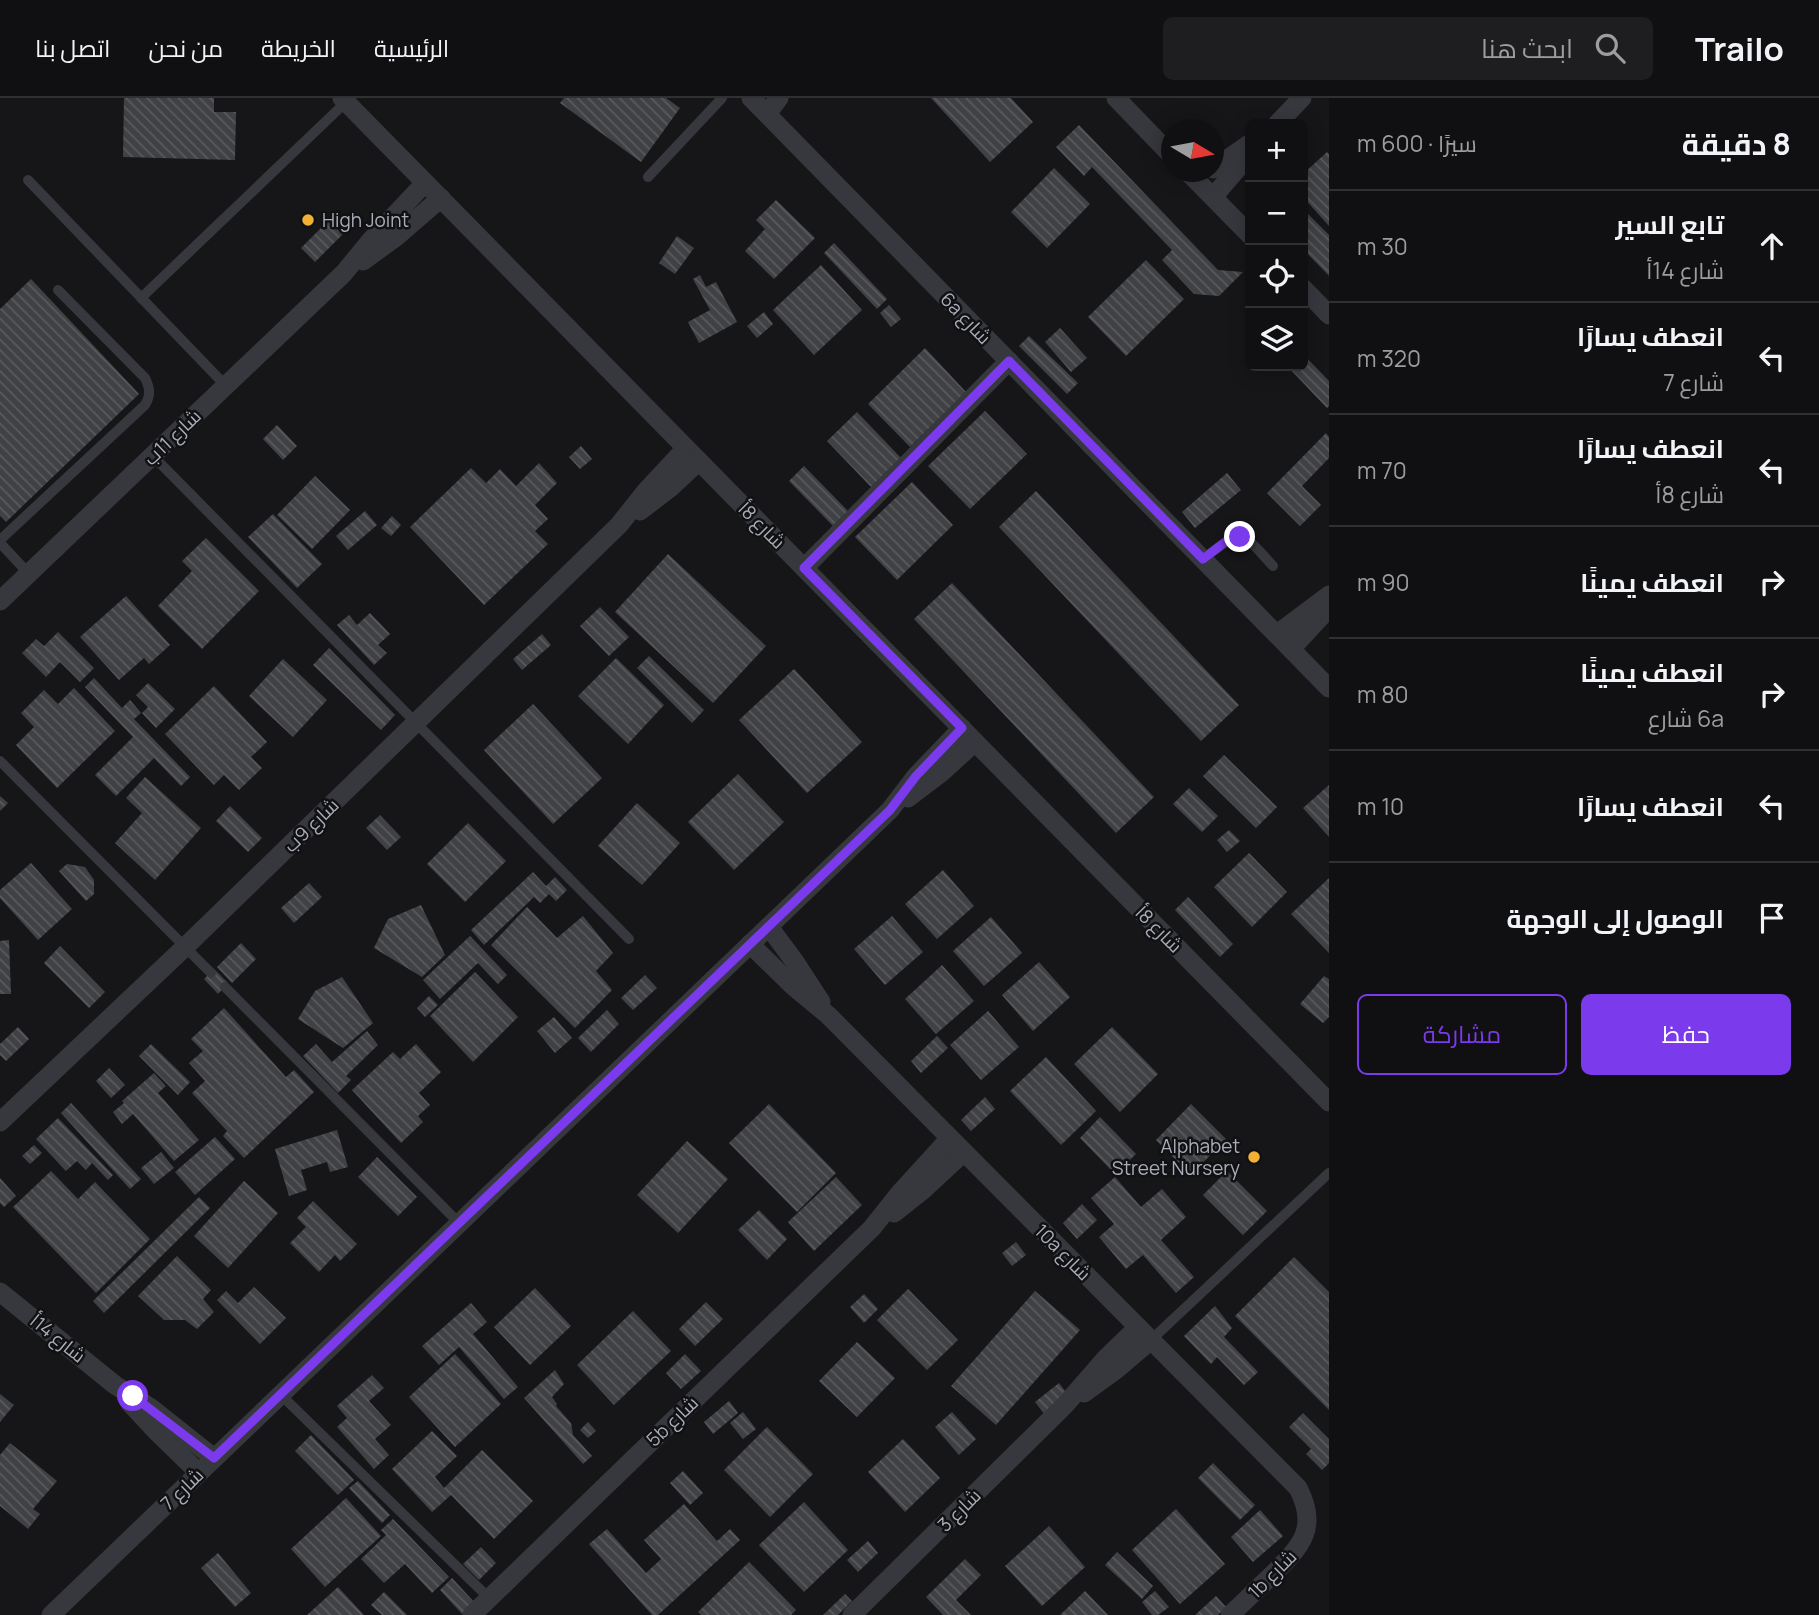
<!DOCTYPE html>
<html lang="ar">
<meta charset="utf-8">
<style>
body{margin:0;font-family:Manrope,Cairo,sans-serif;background:#1e1e20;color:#f1f3f6;direction:rtl}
.controls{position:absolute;right:21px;top:21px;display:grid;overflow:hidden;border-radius:10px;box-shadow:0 4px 18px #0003}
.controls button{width:63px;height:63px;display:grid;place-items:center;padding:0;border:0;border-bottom:2px solid #303032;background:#101012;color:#f1f3f6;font:35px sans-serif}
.compass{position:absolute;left:1161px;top:21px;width:63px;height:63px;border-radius:50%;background:#101012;box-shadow:0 4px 18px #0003;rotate:100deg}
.stop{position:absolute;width:21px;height:21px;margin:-16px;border:5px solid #7c3aed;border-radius:50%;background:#fff}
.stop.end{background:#7c3aed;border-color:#fff;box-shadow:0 2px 7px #0008}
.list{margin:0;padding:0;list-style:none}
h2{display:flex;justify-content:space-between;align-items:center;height:91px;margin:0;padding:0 28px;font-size:30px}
h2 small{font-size:23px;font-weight:400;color:#9c9d9f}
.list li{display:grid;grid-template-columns:46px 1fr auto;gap:21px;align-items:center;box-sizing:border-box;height:112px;padding:0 28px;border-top:2px solid #303032}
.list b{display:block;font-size:26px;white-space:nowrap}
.list p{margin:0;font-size:23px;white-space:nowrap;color:#9c9d9f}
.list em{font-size:23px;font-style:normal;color:#9c9d9f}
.actions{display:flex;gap:14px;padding:21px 28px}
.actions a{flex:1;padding:16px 0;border:2px solid #7c3aed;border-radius:10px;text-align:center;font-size:24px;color:#7c3aed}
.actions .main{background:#7c3aed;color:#fff}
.icon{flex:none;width:38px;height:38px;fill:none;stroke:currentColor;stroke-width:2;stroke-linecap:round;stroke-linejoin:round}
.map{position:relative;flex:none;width:1329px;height:1517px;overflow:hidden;direction:ltr}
header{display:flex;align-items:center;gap:42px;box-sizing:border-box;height:98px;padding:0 35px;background:#101012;border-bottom:2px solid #303032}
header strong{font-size:33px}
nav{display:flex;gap:38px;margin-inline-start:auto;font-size:24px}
.search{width:490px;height:63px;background:#1e1e20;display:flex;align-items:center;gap:18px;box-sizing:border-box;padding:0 24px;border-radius:10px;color:#9c9d9f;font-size:26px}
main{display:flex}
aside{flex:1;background:#101012}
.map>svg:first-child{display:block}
.building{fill:url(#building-back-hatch)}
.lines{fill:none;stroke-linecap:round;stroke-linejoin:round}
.lane{stroke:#37383d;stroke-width:10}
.street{stroke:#37383d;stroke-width:19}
.route{stroke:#7c3aed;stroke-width:9}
.poi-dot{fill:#f2b134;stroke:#111113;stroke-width:2.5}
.labels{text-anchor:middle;stroke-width:5;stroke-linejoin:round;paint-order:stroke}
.poi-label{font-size:19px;fill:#a8adb8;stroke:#111113;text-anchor:start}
.street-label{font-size:19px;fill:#a8adb8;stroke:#111113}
</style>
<header>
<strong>Trailo</strong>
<div class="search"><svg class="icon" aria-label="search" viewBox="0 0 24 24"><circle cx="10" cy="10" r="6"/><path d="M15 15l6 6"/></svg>ابحث هنا</div>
<nav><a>الرئيسية</a><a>الخريطة</a><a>من نحن</a><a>اتصل بنا</a></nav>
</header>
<main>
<aside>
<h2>8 دقيقة<small>سيرًا · 600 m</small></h2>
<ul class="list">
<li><svg class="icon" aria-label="ahead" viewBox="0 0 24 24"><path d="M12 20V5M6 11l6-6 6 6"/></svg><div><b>تابع السير</b><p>شارع 14أ</p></div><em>30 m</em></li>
<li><svg class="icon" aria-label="left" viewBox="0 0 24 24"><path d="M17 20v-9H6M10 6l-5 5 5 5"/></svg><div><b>انعطف يسارًا</b><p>شارع 7</p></div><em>320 m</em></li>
<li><svg class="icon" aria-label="left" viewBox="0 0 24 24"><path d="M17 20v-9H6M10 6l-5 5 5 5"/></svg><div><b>انعطف يسارًا</b><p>شارع 8أ</p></div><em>70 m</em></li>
<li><svg class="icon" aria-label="right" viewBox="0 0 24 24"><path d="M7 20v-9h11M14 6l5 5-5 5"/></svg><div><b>انعطف يمينًا</b></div><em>90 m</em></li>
<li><svg class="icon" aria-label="right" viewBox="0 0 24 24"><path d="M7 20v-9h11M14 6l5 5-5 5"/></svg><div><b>انعطف يمينًا</b><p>6a شارع</p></div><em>80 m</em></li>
<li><svg class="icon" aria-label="left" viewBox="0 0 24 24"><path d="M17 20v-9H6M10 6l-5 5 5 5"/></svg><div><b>انعطف يسارًا</b></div><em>10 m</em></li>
<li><svg class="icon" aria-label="arrive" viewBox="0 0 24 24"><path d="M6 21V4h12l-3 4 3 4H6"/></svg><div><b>الوصول إلى الوجهة</b></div></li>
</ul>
<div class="actions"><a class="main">حفظ</a><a>مشاركة</a></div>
</aside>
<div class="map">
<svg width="1329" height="1517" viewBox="0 0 1329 1517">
<defs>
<pattern id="building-back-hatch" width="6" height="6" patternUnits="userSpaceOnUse" patternTransform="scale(1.75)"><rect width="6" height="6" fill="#404145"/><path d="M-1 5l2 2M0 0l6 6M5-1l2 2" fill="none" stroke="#595a5e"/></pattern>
</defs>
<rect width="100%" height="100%" fill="#161618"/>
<g class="building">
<path d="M124,0H214V14H236L235,62L123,59Z"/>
<path d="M564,0H666L680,10L641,64L560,5Z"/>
<path d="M931,0H1011L1033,24L990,64Z"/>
<path d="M1079,27L1218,172L1243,174L1219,198L1194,196L1162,162L1172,152L1092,69L1084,78L1056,49Z"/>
<path d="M1327,54L1329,56V128L1303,99V76Z"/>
<path d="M1054,70L1090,106L1047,150L1011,114Z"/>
<path d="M776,102L815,140L774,181L745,153L765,131L756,122Z"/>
<path d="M1303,111L1329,137V178L1303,151V147L1307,143L1303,138Z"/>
<path d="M329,122L343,136L315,164L301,150Z"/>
<path d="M677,138L694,150L675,176L659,165Z"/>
<path d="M834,145L887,201L877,211L824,155Z"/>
<path d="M1146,162L1184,201L1126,258L1088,219Z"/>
<path d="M821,167L862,212L814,257L773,212Z"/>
<path d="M700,177L706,189L716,184L737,224L699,245L688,224L710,212L693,181Z"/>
<path d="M31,181L139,296L6,424L0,418V211Z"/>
<path d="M889,207L901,221L891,229L880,215Z"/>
<path d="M764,214L773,226L757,240L747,228Z"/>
<path d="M1060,230L1087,260L1071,274L1045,244Z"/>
<path d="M1029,238L1078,285L1067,296L1019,248Z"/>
<path d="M925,250L966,294L910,349L868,306Z"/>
<path d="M1303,256L1329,283V308L1327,310L1287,268H1303Z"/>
<path d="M985,313L1027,356L970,411L928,368Z"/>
<path d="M857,314L901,360L871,389L827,343Z"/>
<path d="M277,327L297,348L283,362L263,341Z"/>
<path d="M1326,335L1329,339V360L1302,388L1321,407L1300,428L1267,395Z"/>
<path d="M581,348L592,361L580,371L569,359Z"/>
<path d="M539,365L557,385L535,407L548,421L535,433L548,446L484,507L410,429L471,370L486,385L500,371L516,388Z"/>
<path d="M804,368L848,413L833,428L789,383Z"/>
<path d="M1227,375L1241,392L1195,430L1182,414Z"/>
<path d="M315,378L350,412L312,451L277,417Z"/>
<path d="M912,384L953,427L897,482L855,439Z"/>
<path d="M1036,393L1239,607L1201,643L999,429Z"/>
<path d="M365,413L377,427L348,452L336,438Z"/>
<path d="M273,416L322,466L297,490L248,439Z"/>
<path d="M392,418L401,427L391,438L381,430Z"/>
<path d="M206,440L259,493L202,551L158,508L192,473L182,463Z"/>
<path d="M668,456L766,548L713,605L615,514Z"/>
<path d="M952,485L1154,699L1116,735L914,521Z"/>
<path d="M126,498L170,547L149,566L144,560L119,582L80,539Z"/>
<path d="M600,509L629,539L609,558L580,528Z"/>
<path d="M370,515L390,536L378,547L387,555L374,567L337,527L349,517L357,527Z"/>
<path d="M58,534L94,570L80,584L60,564L46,579L22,555L36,541L44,548Z"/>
<path d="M542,536L551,547L522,572L513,561Z"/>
<path d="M329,550L395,617L381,632L313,567Z"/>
<path d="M649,558L704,612L692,625L637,570Z"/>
<path d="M616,560L664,607L628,646L578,598Z"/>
<path d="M283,561L327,602L293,639L249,598Z"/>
<path d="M794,571L862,644L807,695L739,622Z"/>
<path d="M94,580L122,610L130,602L141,615L134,621L190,679L181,688L154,660L116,698L95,677L133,639L85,589Z"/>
<path d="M148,585L175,611L156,630L142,615L148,609L136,597Z"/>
<path d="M214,588L267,644L251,659L262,670L239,692L224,677L214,687L165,636Z"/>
<path d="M74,590L115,633L57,690L16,647L34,629L21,615L44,592L58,606Z"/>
<path d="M533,606L602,680L553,726L484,652Z"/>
<path d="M1224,657L1277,709L1256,730L1203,678Z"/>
<path d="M738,676L784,724L734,772L688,724Z"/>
<path d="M145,679L201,730L155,782L115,745L142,715L126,700Z"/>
<path d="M1329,687V739L1303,710Z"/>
<path d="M1189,690L1218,718L1202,734L1173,706Z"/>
<path d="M0,698L8,705L0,713Z"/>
<path d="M637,705L680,745L642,787L598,748Z"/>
<path d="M230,708L262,740L248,754L216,723Z"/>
<path d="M380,717L401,739L387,752L366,730Z"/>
<path d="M468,725L506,763L465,804L427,766Z"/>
<path d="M1229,732L1240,743L1227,754L1217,742Z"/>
<path d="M1249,755L1287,794L1252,829L1214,789Z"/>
<path d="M31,765L72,811L38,842L0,800V792Z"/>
<path d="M67,766L85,769L94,782V796L86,803L59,773Z"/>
<path d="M943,772L974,808L937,841L905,806Z"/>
<path d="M533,774L546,788L555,779L567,792L556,803L549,796L540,805L534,799L484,847L471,832Z"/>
<path d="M1329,780V855L1291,816Z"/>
<path d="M309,785L322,799L294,825L281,810Z"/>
<path d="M1188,799L1233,846L1220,859L1175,812Z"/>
<path d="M421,807L445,857L422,879L374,850L388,821Z"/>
<path d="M527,809L557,840L583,818L613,855L596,873L612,892L575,930L491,847Z"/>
<path d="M892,818L923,854L885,887L854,851Z"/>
<path d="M991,819L1022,855L984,888L953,853Z"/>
<path d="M470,838L507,877L498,886L478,865L440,901L423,882Z"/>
<path d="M9,842L11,896H0V843Z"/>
<path d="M241,845L256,861L232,885L217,869Z"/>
<path d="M60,848L105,894L89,910L44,865Z"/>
<path d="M1039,864L1070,899L1033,933L1002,897Z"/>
<path d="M942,867L974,903L936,936L905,901Z"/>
<path d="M214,871L228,885L218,896L204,881Z"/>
<path d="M475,874L518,919L473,964L430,918Z"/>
<path d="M645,877L657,890L633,912L621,900Z"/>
<path d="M1324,878L1329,881V919L1323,925L1300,906Z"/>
<path d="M342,879L373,925L343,950L298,921L315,893Z"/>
<path d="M429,898L438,907L425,919L417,910Z"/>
<path d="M224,910L286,979L294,972L314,994L244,1060L223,1038L227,1033L192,995L205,983L189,965L203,953L191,941Z"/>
<path d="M607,912L619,926L591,954L578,940Z"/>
<path d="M988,913L1019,949L981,982L950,947Z"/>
<path d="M554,919L572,940L555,955L537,933Z"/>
<path d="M18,929L29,941L6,963L0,957V946Z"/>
<path d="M1112,929L1158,976L1120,1014L1074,966Z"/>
<path d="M367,933L378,947L346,978L351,982L338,995L303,958L316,946L332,964Z"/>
<path d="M937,938L948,950L921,975L911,963Z"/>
<path d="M151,946L190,984L178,997L139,958Z"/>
<path d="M416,946L441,974L419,995L430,1007L418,1018L423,1024L401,1045L352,992L393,954L400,961Z"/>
<path d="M1046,959L1096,1013L1061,1047L1010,993Z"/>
<path d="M109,970L125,987L111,1000L96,983Z"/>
<path d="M154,975L166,988L158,995L199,1042L174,1063L133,1016L122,1026L113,1014L124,1005L122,1003Z"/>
<path d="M985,999L995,1011L971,1033L961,1022Z"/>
<path d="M71,1005L141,1081L130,1091L61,1015Z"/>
<path d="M769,1006L836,1075L797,1114L729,1045Z"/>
<path d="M1191,1006L1226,1041L1191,1077L1156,1042Z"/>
<path d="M1100,1019L1136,1056L1115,1076L1080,1040Z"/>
<path d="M58,1020L113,1077L108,1082L92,1065L86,1072L77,1063L66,1073L36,1041Z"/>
<path d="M337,1032L348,1069L330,1074L327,1064L301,1072L307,1092L289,1098L275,1051Z"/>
<path d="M215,1039L235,1061L195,1097L175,1074Z"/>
<path d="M687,1043L728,1081L678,1135L637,1097Z"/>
<path d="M34,1047L42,1055L30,1066L22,1058Z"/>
<path d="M161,1054L174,1070L154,1086L141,1070Z"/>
<path d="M377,1059L417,1099L398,1118L358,1079Z"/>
<path d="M51,1073L78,1101L95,1084L150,1141L96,1195L13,1109Z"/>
<path d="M1227,1073L1267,1113L1243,1137L1203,1097Z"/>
<path d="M836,1079L862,1107L814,1153L788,1124Z"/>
<path d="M1115,1079L1141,1109L1162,1091L1186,1119L1161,1142L1194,1179L1176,1195L1143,1157L1126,1171L1099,1139L1114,1126L1091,1100Z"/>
<path d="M0,1080L16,1098L4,1109L0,1105Z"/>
<path d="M244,1083L278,1115L228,1170L194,1138Z"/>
<path d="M199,1099L210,1110L104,1215L93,1203Z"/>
<path d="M313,1103L357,1146L340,1163L335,1157L319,1174L290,1145L306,1129L297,1120Z"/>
<path d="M1082,1106L1097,1122L1077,1141L1063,1125Z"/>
<path d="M759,1112L787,1141L767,1162L738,1132Z"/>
<path d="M1016,1144L1026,1157L1012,1168L1002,1155Z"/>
<path d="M177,1158L211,1192L203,1201L214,1214L197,1231L185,1222H164L138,1198Z"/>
<path d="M1294,1159L1329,1194V1312L1235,1218Z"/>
<path d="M254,1189L286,1220L260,1246L217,1202L226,1193L238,1205Z"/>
<path d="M535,1190L571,1228L530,1267L494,1229Z"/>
<path d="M908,1191L958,1242L927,1272L877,1222Z"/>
<path d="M1035,1193L1080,1232L996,1327L951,1288Z"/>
<path d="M864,1196L878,1211L864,1225L850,1209Z"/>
<path d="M706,1204L723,1221L695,1248L679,1231Z"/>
<path d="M471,1205L487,1224L473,1236L518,1289L504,1301L459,1249L439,1267L422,1248Z"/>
<path d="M1215,1208L1232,1230L1224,1239L1258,1274L1244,1287L1217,1259L1211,1266L1184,1238Z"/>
<path d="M633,1213L671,1253L614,1307L577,1267Z"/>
<path d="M857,1244L895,1280L857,1319L819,1283Z"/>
<path d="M455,1256L501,1306L455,1349L409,1299Z"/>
<path d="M685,1256L701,1273L681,1291L666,1275Z"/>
<path d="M555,1272L564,1286L552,1299L557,1306L556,1308L571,1325L573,1337L592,1358L583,1366L524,1300Z"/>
<path d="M372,1277L384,1290L369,1303L391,1327L375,1341L389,1357L374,1371L337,1329L347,1320L337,1308Z"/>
<path d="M1059,1285L1069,1298L1045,1317L1035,1304Z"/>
<path d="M0,1296L14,1307L0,1324Z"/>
<path d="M729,1303L738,1315L713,1336L704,1324Z"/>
<path d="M743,1314L756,1331L743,1341L730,1325Z"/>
<path d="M952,1314L976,1341L959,1357L935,1329Z"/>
<path d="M1303,1315L1329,1341V1365L1322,1372L1306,1356L1311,1351L1289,1329Z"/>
<path d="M588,1324L596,1333L588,1340L580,1332Z"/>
<path d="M767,1329L813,1376L770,1419L724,1372Z"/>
<path d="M432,1333L457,1358L435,1379L444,1390L482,1352L533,1403L494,1441L451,1397L432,1414L392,1371Z"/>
<path d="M311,1337L354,1382L338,1397L295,1353Z"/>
<path d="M903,1341L940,1380L905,1414L868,1374Z"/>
<path d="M10,1345L57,1383L33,1411L40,1416L28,1431L0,1408V1357Z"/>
<path d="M1213,1365L1255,1407L1240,1422L1198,1380Z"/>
<path d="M683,1373L703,1395L690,1407L670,1385Z"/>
<path d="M358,1383L390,1417L382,1425L349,1390Z"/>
<path d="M346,1400L381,1438L325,1489L291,1451Z"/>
<path d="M804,1404L848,1452L804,1494L759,1447Z"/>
<path d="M684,1406L717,1443L730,1431L740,1442L658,1517H652L589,1446L607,1431L646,1475L661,1461L644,1442Z"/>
<path d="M1176,1411L1225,1466L1180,1506L1132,1452Z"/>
<path d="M1260,1412L1283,1438L1253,1464L1231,1439Z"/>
<path d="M393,1421L449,1479L432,1495L405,1466L384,1485L361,1461L386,1437L381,1432Z"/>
<path d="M1049,1428L1085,1469L1042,1508L1005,1468Z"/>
<path d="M868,1443L878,1455L858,1474L847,1462Z"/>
<path d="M481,1449L496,1465L479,1482L463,1466Z"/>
<path d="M1117,1454L1153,1488L1142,1501L1105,1467Z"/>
<path d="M218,1455L251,1495L235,1509L201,1470Z"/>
<path d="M965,1461L981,1477L956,1502L971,1517H943L926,1499Z"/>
<path d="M749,1464L796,1512L791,1517H701L698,1514Z"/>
<path d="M452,1480L475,1505L462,1516L440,1492Z"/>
<path d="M338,1489L364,1517H307Z"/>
<path d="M1085,1493L1108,1517H1060Z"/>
<path d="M1155,1493L1169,1509L1158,1517H1152L1142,1504Z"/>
<path d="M384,1494L407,1517H382L371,1507Z"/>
<path d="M845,1496L852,1503L838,1517H823Z"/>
<path d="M1216,1498L1226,1509L1218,1517H1195Z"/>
</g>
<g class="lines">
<g class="lane">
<path d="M648,79L722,0"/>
<path d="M28,82L226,288"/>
<path d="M141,200L346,4"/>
<path d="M153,358L629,841"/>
<path d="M0,442L145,307C151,297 150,290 145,280L58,192"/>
<path d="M0,445L29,476"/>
<path d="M1203,461C1242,431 1240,431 1273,468"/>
<path d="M0,663L211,875"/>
<path d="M225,889L459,1125"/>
<path d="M1151,1242L1329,1075"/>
<path d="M280,1296L489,1500"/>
</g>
<g class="street">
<path d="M342,0L1329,1004"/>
<path d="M751,0L1329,590"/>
<path d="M1116,0L1171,57"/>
<path d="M767,16L779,0"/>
<path d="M1277,26L1302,0"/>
<path d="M1213,71L1249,46"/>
<path d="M1188,74L1250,137"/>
<path d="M1213,99L1250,56"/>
<path d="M363,163L396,139L441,100"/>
<path d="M1303,190L1329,217"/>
<path d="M640,413L670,390L699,363"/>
<path d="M804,470L1009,263"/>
<path d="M0,503L344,175L371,142L425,85"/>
<path d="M1277,536L1329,497"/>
<path d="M1291,551L1329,510"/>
<path d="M908,700L941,675L975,644"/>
<path d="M769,829L795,864L821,904"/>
<path d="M750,846L794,889L828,917L1298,1390C1320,1432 1299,1450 1270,1479C1257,1491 1244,1504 1230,1517"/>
<path d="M0,1024L185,849L619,427L646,393L686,350"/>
<path d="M894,1115L923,1092L964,1054"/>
<path d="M0,1194L115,1287L151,1310L214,1360"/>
<path d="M1084,1295L1117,1271L1151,1242"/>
<path d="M129,1304L157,1334L199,1375"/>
<path d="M51,1517L890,712L916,678L962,630"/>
<path d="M472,1517L872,1130L899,1096L950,1040"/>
<path d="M852,1517L1065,1307L1106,1260L1138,1229"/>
</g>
</g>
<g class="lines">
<path class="route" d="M133,1298L214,1360L890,712L916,678L962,630L804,470L1009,263L1203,461L1229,441L1240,439"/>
</g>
<g class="poi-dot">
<circle cx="308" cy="122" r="7"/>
<circle cx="1254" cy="1059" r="7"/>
</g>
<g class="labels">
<g class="poi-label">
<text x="322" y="129">High Joint</text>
<text x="1240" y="1055" text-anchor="end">Alphabet<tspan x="1240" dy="22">Street Nursery</tspan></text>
</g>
<g class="street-label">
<text transform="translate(966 220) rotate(46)" y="7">6a شارع</text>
<text transform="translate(172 339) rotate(-44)" y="7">شارع 11ب</text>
<text transform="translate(762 427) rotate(45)" y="7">شارع 8أ</text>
<text transform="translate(311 727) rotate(-44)" y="7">شارع 9ب</text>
<text transform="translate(1159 831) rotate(45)" y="7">شارع 8أ</text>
<text transform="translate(1063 1154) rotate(45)" y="7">10a شارع</text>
<text transform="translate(58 1240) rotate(39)" y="7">شارع 14أ</text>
<text transform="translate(672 1323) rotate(-44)" y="7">5b شارع</text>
<text transform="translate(182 1391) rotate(-44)" y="7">شارع 7</text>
<text transform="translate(959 1412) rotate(-45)" y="7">شارع 3</text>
<text transform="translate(1272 1476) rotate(-45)" y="7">1b شارع</text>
</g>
</g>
</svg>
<div class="controls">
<button>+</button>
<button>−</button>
<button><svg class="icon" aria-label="locate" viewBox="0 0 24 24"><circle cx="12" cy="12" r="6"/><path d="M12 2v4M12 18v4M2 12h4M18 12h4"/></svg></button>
<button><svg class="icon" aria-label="layers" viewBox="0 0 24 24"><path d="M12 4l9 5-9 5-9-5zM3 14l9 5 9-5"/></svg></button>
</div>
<svg class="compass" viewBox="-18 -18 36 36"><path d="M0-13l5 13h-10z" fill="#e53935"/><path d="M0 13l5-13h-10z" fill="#9c9d9f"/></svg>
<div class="stop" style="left:133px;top:1298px"></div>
<div class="stop end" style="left:1240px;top:439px"></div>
</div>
</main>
